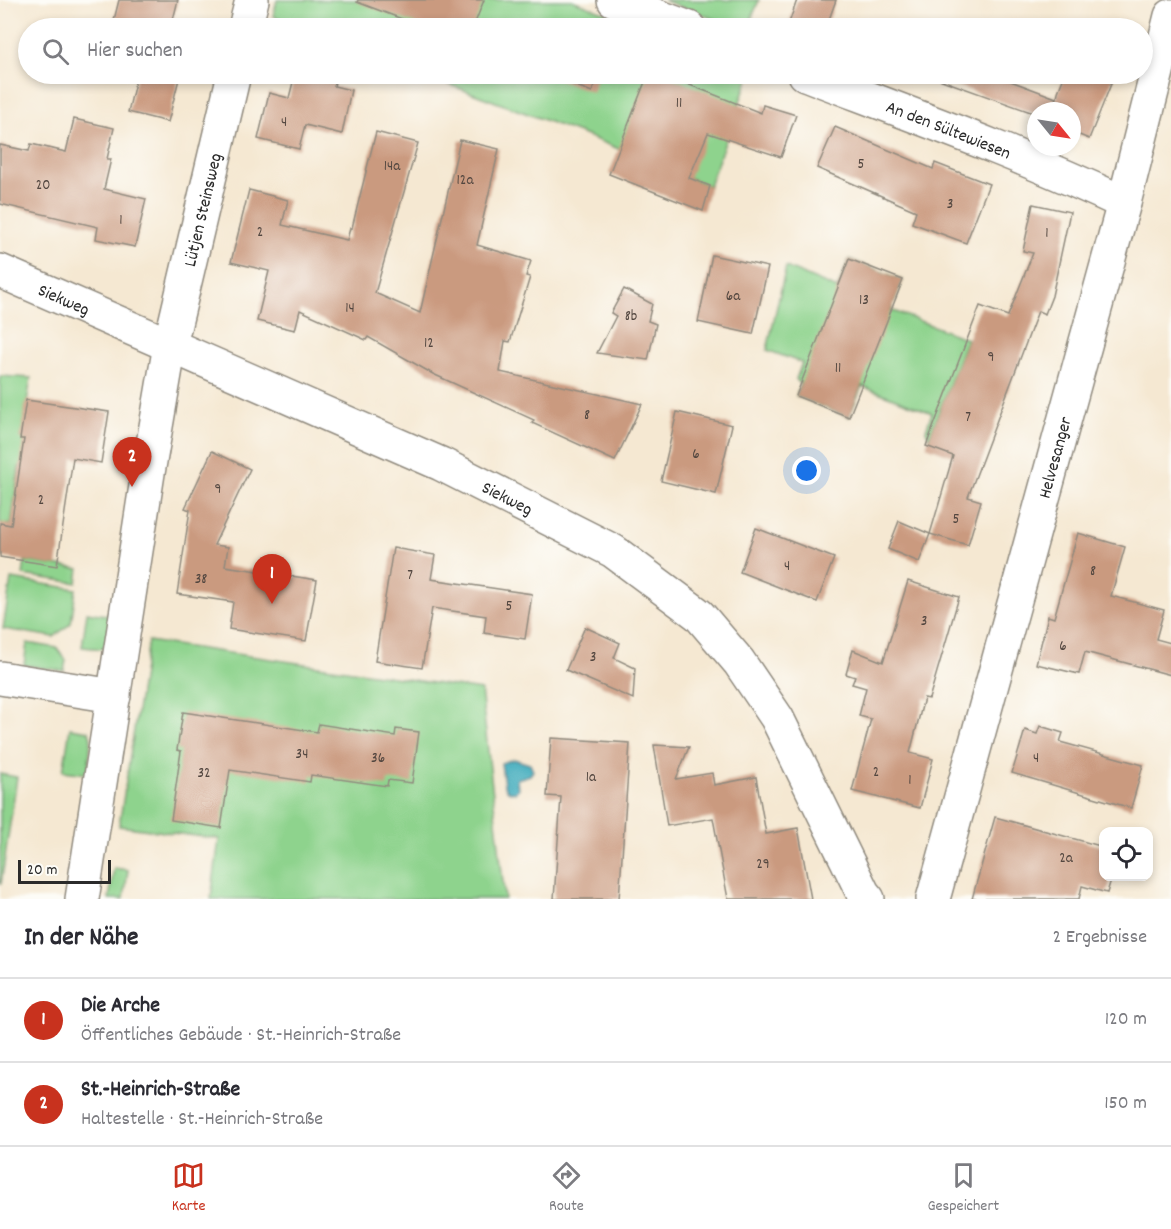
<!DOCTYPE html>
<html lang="de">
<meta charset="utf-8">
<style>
body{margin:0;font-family:Dekko,sans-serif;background:#f2f2f3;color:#2b2b33}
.controls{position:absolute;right:18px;bottom:18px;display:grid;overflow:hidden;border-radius:12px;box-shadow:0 3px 9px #0003}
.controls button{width:54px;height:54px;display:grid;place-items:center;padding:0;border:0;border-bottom:2px solid #e1e1e2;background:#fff;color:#2b2b33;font:30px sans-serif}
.compass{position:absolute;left:1027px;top:102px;width:54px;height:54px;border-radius:50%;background:#fff;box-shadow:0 3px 9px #0003;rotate:120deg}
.scale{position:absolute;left:18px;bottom:15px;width:93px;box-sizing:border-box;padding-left:6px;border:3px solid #2b2b2b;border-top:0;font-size:16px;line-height:21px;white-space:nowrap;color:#2b2b2b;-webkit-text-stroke:4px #fdfcf7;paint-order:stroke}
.you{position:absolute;left:807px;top:471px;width:21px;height:21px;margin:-15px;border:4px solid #fff;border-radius:50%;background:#1a73e8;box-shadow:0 0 0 9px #1a73e833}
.badge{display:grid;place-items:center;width:39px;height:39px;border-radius:50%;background:#c8321e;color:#fff;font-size:20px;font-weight:700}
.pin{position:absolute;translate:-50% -50px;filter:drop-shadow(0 2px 3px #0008)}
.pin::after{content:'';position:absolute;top:32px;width:21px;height:18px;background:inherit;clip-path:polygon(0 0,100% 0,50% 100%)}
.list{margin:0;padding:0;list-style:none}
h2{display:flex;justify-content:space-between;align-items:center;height:78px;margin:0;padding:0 24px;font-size:26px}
h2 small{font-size:20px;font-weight:400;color:#7c7c81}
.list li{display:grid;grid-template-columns:39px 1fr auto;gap:18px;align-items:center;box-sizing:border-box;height:84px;padding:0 24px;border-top:2px solid #e1e1e2}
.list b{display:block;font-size:22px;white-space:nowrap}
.list p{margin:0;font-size:20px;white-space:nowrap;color:#7c7c81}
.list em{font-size:20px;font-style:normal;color:#7c7c81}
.icon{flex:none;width:33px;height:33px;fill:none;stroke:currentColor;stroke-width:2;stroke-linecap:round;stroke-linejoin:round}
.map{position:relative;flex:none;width:1171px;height:899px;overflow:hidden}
.search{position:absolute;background:#fff;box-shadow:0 3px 9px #0003;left:18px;right:18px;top:18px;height:66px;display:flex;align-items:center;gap:15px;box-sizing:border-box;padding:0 21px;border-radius:33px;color:#7c7c81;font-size:22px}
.sheet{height:246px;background:#fff}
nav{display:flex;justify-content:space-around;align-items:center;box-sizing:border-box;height:84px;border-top:2px solid #e1e1e2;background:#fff;font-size:16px;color:#7c7c81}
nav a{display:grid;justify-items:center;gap:3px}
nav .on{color:#c8321e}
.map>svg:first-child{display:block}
.green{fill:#8ed38d;stroke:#5c7f5c;stroke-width:1.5}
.water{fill:#3daabc;stroke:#346a74;stroke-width:1.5}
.building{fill:#ca9a7f}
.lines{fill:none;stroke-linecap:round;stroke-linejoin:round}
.street-casing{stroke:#908a7e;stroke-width:36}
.street{stroke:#fff;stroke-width:33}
.labels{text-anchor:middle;stroke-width:5;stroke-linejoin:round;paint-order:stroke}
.number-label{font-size:15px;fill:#534740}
.street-label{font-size:18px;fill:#2b2b2b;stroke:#fdfcf7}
</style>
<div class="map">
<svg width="1171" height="899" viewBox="0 0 1171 899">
<rect width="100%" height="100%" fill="#fdfcf7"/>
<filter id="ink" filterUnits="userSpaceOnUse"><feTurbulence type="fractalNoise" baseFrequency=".0167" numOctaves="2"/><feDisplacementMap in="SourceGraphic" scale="12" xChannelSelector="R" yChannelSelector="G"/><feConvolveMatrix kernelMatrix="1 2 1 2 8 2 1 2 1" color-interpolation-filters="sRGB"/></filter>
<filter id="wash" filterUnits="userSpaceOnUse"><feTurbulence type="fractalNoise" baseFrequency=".008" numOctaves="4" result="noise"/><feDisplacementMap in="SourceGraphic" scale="24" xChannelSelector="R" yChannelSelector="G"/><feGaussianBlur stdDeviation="1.35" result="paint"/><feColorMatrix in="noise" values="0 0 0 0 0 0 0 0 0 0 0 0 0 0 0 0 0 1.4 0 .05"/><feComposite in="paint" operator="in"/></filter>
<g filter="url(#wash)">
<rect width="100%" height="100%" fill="#f5e8d2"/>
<g class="green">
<path d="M277,0H572L646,28H305L273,16Z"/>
<path d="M663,0H759L748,28H738Z"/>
<path d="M421,74H750L709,186L587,136Z"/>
<path d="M849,259L903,280L891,310L967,339L929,438L926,430L932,413L862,386L849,417L796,396L800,384L796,379L802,363L767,350L786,267L837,289Z"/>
<path d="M0,376L31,378L21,438L31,440L27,467H19L11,525L0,523Z"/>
<path d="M25,561L79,569L77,583L23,575Z"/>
<path d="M11,579L76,589L71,623L54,637L3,629Z"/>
<path d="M87,612L112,616L109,636L103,649L82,647Z"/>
<path d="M148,641L481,690L505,899H211L219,839L119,826Z"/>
<path d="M27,643L57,648L66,660L64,671L24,665Z"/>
<path d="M70,728L89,731L91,738L88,774L63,771Z"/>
<path d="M0,774L17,777L1,884H0Z"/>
<path d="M114,868L128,870L124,899H109Z"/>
</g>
<path class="water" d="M514,759L530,764L533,771L530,775L517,779L518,789L515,793L508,791L504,785L501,763Z"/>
<g id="blocks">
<g class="building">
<path d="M119,0H178L171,28H112Z"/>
<path d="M358,0H484L473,28H426L357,2Z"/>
<path d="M797,0H836L826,28H804L789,23Z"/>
<path d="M137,74L180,75L168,122L128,112Z"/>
<path d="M295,74H337L334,86L351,90L342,134L305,125L299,149L258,139L269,93L289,98Z"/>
<path d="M545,74H599L592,92Z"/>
<path d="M648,74H662L761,113L763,105L796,115L781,157L708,133L689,178L710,186L703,211L609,174Z"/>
<path d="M933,74H992L1056,98L1051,111H1036V114L933,77Z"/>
<path d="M1065,74H1115L1089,139L1072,132V111H1054L1058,92Z"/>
<path d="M74,119L114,128L107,159H111L104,189L146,199L135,247L96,239L98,227L0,204V145L29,151L31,144L66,152Z"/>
<path d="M835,127L933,169L935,163L989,184L966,243L912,223L916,211L817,168Z"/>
<path d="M376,132L418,143L375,293L420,313L460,140L499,149L477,245L531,261L526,276L530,277L510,342L505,341L500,372L642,404L615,461L532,423L534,420L433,374L368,337L366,340L300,310L295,330L257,321L269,271L231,262L249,190L288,200L282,225L347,240L350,228H352Z"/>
<path d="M1033,204L1070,212L1052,296L1045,314L1038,311L968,497L981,501L968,545L930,534L953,456L926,446L980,306L1008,316L1033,253L1023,251Z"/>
<path d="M712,255L768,267L753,334L698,322Z"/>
<path d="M849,259L903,280L849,417L796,396Z"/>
<path d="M624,289L652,304L648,321L656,324L648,360L597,353L616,316L611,313Z"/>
<path d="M26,400L109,412L101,463L73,458L57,566L0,557V523L11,525L24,439H20Z"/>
<path d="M677,412L732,425L716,494L661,481Z"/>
<path d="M212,451L250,469L214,545L228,547L225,566L317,580L306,641L229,629L233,602L177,594L190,510L185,508Z"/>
<path d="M899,521L930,534L919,562L888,549Z"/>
<path d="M756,528L834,558L817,602L740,572Z"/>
<path d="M1078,533L1125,547L1111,596L1164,610L1156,639L1171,643V675L1085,652L1079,674L1036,664L1048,616L1054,618Z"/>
<path d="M393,548L435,555L431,579L532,594L525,639L484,633L486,616L432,608L422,668L375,661Z"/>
<path d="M908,581L959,597L929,699L924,698L910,753L933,759L920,808L852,791L871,719L859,716L866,688L852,684L855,677L846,674L853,650L883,662Z"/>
<path d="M585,627L620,643L614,658L635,668L633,699L566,670Z"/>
<path d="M183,712L317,732L319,724L395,736L396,729L419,732L412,783L388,780L387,786L311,775L310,782L230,770L221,828L171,820L181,751L177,750Z"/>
<path d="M1040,726L1063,733L1060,742L1143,765L1131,808L1012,773L1025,730L1037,734Z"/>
<path d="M551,738L630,743L619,899H554L561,797L547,796Z"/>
<path d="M654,745L689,747L676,779L712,773L714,785L756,777L766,834L798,828L811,899H728L713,818L667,826Z"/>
<path d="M995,817L1104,847V876H1112L1107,893L1082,886L1079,899H972Z"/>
</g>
</g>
</g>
<g filter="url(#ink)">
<use href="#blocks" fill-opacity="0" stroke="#908a7e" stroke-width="1.5"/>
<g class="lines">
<g class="street-casing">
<g id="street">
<path d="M614,0L689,28"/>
<path d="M245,28L252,0"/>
<path id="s1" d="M805,74C912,115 1020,154 1124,203"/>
<path id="s2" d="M0,271L441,464L613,551L699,615L739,662L777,718L863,893L868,899"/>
<path d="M0,678L114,696"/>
<path id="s3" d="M82,899L148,473L170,345L234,74"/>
<path id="s4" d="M933,899L1124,203L1171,16"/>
</g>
</g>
<use href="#street" class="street"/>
</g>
</g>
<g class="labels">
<g class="number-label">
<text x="679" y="107">11</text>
<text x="284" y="126">4</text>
<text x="861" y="168">5</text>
<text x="392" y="170">14a</text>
<text x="465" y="184">12a</text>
<text x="43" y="189">20</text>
<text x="950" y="208">3</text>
<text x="121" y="224">1</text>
<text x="260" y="236">2</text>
<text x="1047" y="237">1</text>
<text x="733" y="300">6a</text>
<text x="864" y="304">13</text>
<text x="350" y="312">14</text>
<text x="631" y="320">8b</text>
<text x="429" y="347">12</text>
<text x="991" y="361">9</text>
<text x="838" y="372">11</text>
<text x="587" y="419">8</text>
<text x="968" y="421">7</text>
<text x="696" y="458">6</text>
<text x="218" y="493">9</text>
<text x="41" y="504">2</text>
<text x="956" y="523">5</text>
<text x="787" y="570">4</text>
<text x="1093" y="575">8</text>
<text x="410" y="579">7</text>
<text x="201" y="583">38</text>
<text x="509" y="610">5</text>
<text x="924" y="625">3</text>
<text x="1063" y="650">6</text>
<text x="593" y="661">3</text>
<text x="302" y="758">34</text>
<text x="378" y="762">36</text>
<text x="1036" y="762">4</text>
<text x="876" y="776">2</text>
<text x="204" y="777">32</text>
<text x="591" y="781">1a</text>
<text x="910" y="784">1</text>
<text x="1066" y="862">2a</text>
<text x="763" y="868">29</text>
</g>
<g class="street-label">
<text dy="6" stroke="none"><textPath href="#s1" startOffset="154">An den Sültewiesen</textPath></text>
<text dy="6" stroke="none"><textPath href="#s3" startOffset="700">Lütjen Steinsweg</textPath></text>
<text dy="6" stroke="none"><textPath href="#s2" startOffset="70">Siekweg</textPath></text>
<text dy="6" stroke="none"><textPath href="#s4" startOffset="458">Helvesanger</textPath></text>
<text dy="6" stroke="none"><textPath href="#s2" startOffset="556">Siekweg</textPath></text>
</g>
</g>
</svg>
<div class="controls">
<button><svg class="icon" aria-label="locate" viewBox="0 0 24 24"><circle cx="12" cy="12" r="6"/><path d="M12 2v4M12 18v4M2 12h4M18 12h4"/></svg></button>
</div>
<svg class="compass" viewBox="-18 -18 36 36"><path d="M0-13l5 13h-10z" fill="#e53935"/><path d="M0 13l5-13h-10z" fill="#7c7c81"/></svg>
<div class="scale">20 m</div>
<div class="you"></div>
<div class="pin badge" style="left:272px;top:604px">1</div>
<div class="pin badge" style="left:132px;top:487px">2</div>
<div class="search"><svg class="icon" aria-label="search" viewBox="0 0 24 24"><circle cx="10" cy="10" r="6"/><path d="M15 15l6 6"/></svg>Hier suchen</div>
</div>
<section class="sheet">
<h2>In der Nähe<small>2 Ergebnisse</small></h2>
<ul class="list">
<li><span class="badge">1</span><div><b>Die Arche</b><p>Öffentliches Gebäude · St.-Heinrich-Straße</p></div><em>120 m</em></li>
<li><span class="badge">2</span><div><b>St.-Heinrich-Straße</b><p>Haltestelle · St.-Heinrich-Straße</p></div><em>150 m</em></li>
</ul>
</section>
<nav>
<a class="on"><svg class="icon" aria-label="map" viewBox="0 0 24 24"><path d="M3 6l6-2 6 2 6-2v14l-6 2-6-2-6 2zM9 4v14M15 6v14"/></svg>Karte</a>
<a><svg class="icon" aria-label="directions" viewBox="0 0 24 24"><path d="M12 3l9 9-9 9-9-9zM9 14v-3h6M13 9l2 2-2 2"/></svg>Route</a>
<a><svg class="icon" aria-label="saved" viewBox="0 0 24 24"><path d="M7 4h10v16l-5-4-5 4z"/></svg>Gespeichert</a>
</nav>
